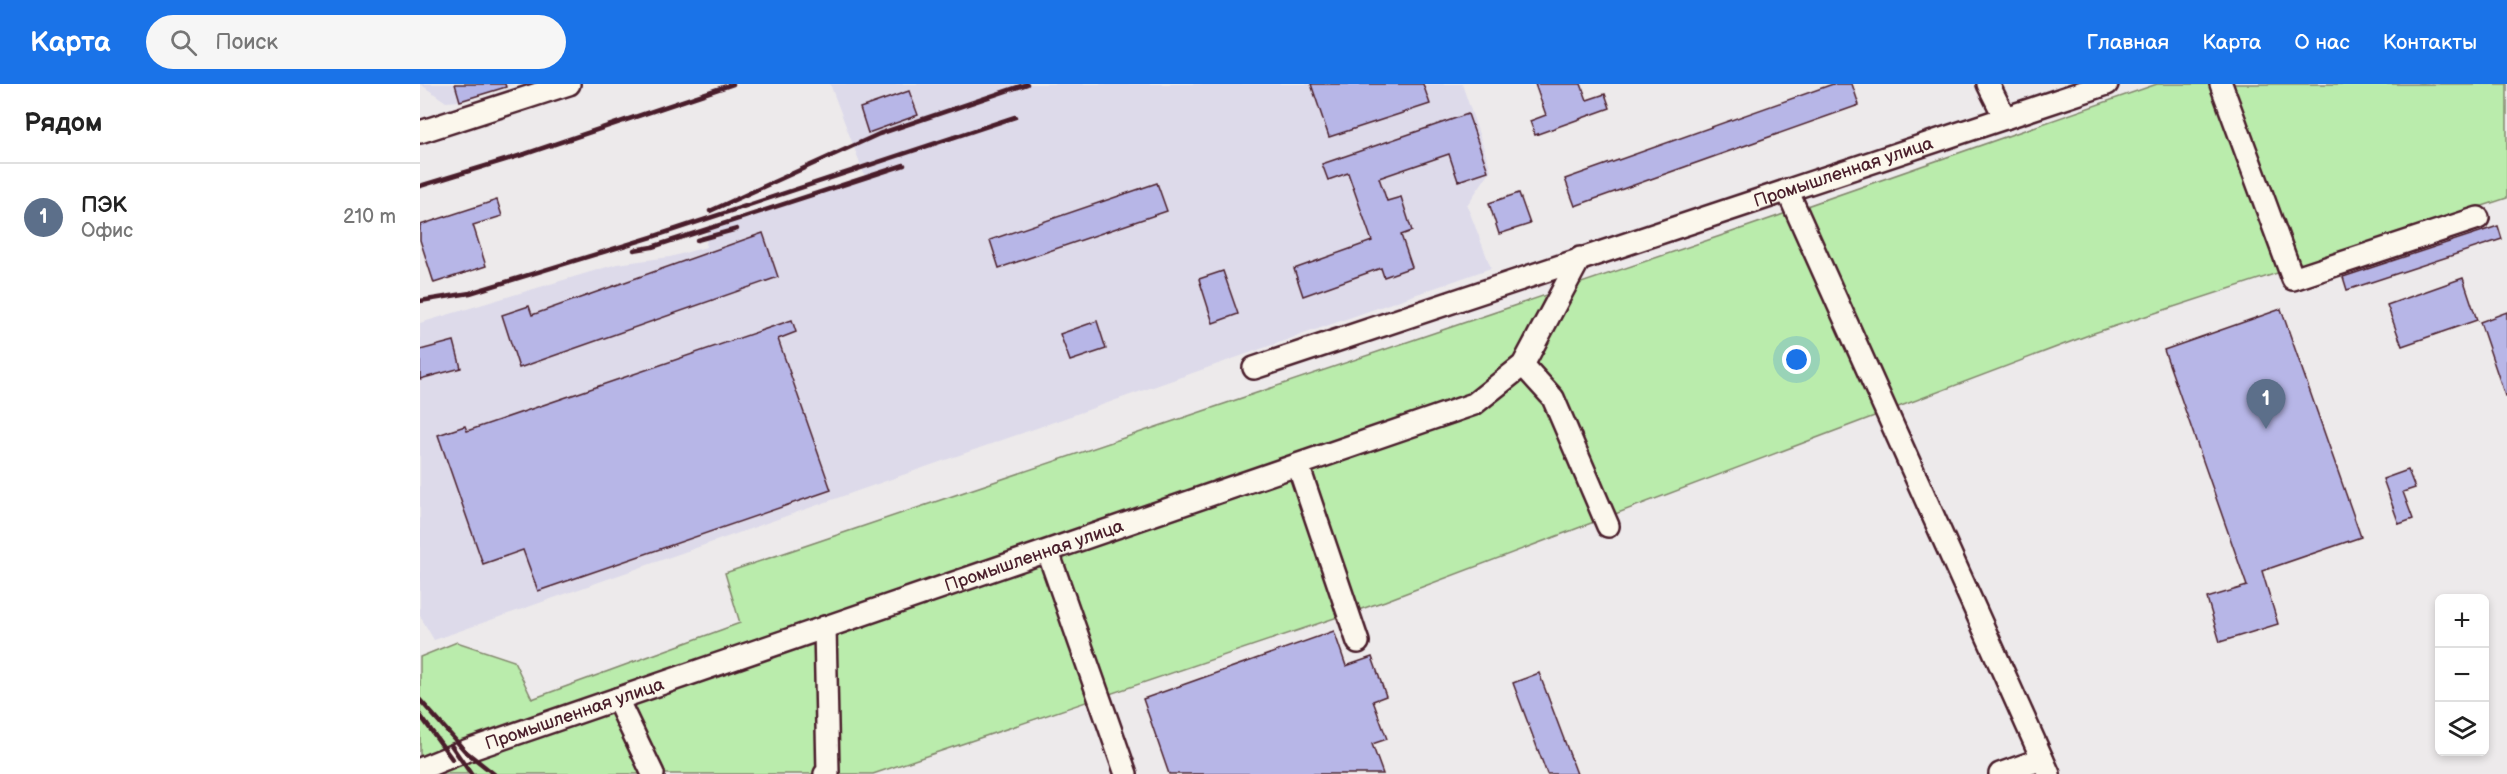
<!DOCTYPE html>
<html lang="ru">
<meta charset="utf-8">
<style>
body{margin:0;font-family:"Balsamiq Sans",sans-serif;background:#f6f6f6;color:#222}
.controls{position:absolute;right:18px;bottom:18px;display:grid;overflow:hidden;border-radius:9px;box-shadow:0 3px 9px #0003}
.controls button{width:54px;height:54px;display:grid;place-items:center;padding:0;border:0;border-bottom:2px solid #e0e0e0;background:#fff;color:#222;font:30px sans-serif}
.you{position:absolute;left:1377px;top:276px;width:21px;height:21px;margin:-15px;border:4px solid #fff;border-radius:50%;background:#1a73e8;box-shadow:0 0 0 9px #1a73e833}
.badge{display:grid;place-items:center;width:39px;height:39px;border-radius:50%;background:#1a73e8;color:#fff;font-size:20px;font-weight:700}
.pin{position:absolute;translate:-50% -50px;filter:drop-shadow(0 2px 3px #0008)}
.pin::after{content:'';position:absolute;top:32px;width:21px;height:18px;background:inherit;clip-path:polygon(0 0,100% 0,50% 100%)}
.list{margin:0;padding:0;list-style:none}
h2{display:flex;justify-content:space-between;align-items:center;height:78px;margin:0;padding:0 24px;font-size:26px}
h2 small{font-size:20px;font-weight:400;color:#767676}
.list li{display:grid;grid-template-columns:39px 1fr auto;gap:18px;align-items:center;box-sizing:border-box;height:108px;padding:0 24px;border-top:2px solid #e0e0e0}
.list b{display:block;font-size:22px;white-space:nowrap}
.list p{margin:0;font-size:20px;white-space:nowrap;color:#767676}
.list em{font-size:20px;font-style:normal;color:#767676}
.icon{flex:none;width:33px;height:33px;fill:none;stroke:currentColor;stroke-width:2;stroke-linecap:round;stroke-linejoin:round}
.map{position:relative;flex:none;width:2087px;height:690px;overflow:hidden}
header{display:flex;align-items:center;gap:36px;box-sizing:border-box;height:84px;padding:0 30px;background:#1a73e8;color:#fff}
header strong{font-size:28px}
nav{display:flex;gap:33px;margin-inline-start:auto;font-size:21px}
.search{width:420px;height:54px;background:#f6f6f6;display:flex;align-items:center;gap:15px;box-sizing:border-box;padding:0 21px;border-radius:33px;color:#767676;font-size:22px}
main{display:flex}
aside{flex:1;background:#fff}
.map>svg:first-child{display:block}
.built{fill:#dddaea}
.green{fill:#baecac;stroke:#82866c;stroke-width:1.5}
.building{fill:#b7b6e7;stroke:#4a1f2b;stroke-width:1.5}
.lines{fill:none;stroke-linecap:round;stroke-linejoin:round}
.minor-casing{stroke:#4a1f2b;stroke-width:26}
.minor{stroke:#fbf7ec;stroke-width:21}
.rail{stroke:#4a1f2b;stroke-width:4.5}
.labels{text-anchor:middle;stroke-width:6;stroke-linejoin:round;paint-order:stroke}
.street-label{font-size:18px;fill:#4a1f2b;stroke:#fbf7ec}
</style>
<header>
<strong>Карта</strong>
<div class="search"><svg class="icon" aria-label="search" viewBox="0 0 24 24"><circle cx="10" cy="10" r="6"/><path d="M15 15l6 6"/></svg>Поиск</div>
<nav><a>Главная</a><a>Карта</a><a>О нас</a><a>Контакты</a></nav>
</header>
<main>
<aside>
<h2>Рядом<small></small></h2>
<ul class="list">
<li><span class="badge" style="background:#5c6f8a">1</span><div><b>ПЭК</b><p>Офис</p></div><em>210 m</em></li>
</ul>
</aside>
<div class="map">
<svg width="2087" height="690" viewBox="0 0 2087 690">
<rect width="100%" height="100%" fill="#edeaeb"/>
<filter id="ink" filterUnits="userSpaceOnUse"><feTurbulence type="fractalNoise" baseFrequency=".0167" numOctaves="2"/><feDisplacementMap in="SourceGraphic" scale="12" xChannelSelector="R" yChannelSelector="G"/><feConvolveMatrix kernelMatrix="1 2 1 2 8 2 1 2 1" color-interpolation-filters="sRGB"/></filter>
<g filter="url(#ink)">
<g class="built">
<path d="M0,0H94L40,17L26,18Z"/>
<path d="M410,0H1042L1071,86L1047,121L1071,184L14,556L0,532V239L197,180L250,173L286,163L287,147L446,95Z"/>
</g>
<path class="green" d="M1737,0H2087V114L1674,249L965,517L453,690H0V573L37,558L94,577L112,615L320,539L305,489L1312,148Z"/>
<g class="building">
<path d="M35,0H85L86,3L40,17Z"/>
<path d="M891,0H1003L1010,20L909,53Z"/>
<path d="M1115,0H1161L1167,16L1185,10L1190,24L1115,51L1110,37L1126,31Z"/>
<path d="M1413,0H1432L1439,21L1155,122L1145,95Z"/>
<path d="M489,7L498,31L448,49L440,24Z"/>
<path d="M1048,30L1068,87L1038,97L1029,70L959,94L967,117L981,113L992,147L981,151L992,183L964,193L961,184L883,212L874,185L952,157L928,89L908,96L902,80Z"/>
<path d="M737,99L747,127L579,184L570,156Z"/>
<path d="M1099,109L1110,140L1079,150L1069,119Z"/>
<path d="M77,116L82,132L53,141L66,182L14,199L0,156V141Z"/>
<path d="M2078,142L2082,155L1927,206L1923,193Z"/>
<path d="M343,149L358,193L99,284L82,231L109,222L112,231Z"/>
<path d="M803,187L818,230L793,239L779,195Z"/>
<path d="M2043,194L2057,236L1982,262L1967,221Z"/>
<path d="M1861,225L1941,453L1842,487L1858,540L1800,558L1787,514L1827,502L1744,266Z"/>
<path d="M2087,228V311L2085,312L2060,238Z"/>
<path d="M372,236L376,248L358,255L411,406L118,507L103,466L63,480L18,351L45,342L47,347Z"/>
<path d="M677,237L686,265L650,277L640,250Z"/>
<path d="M34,257L41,284L0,295V266Z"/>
<path d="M1988,386L1995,404L1983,408L1993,435L1979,440L1963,395Z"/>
<path d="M914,547L926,582L952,573L966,612L953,617L967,655L952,660L963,690H749L723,615Z"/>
<path d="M1119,589L1157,690H1127L1093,599Z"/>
</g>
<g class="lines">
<g class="minor-casing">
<g id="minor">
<path d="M1568,0L1585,34"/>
<path d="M1801,0L1873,195L2058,134"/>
<path d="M0,48L149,0"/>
<path d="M1367,106L1629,690"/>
<path d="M1103,281L1133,314L1188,442"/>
<path id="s1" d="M834,284L1687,0"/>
<path d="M878,381L938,558"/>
<path d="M628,468L706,690"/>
<path d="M405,543L408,689L405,690"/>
<path d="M197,615L233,690"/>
<path id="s2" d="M0,685L37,670L1054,320L1103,281L1160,174"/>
<path d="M1580,690L1622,675"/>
</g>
</g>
<use href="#minor" class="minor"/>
<g class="rail">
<path d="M0,102L105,70L313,0"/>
<path d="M290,127L459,50L607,0"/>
<path d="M277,156L317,145"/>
<path d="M214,166L232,163L484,81"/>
<path d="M0,217L50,209L232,153L595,33"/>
<path d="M0,616L45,667L74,690"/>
<path d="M0,631L32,675"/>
<path d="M31,661L51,690"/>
</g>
</g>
</g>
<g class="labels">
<g class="street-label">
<text dy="6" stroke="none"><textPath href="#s1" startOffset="621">Промышленная улица</textPath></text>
<text dy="6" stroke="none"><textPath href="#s2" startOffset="650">Промышленная улица</textPath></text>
<text dy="6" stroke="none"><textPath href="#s2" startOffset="164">Промышленная улица</textPath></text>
</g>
</g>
</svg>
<div class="controls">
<button>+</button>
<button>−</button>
<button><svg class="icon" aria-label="layers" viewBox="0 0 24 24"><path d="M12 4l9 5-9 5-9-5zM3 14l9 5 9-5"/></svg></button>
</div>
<div class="you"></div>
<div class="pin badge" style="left:1846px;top:345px;background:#5c6f8a">1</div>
</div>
</main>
